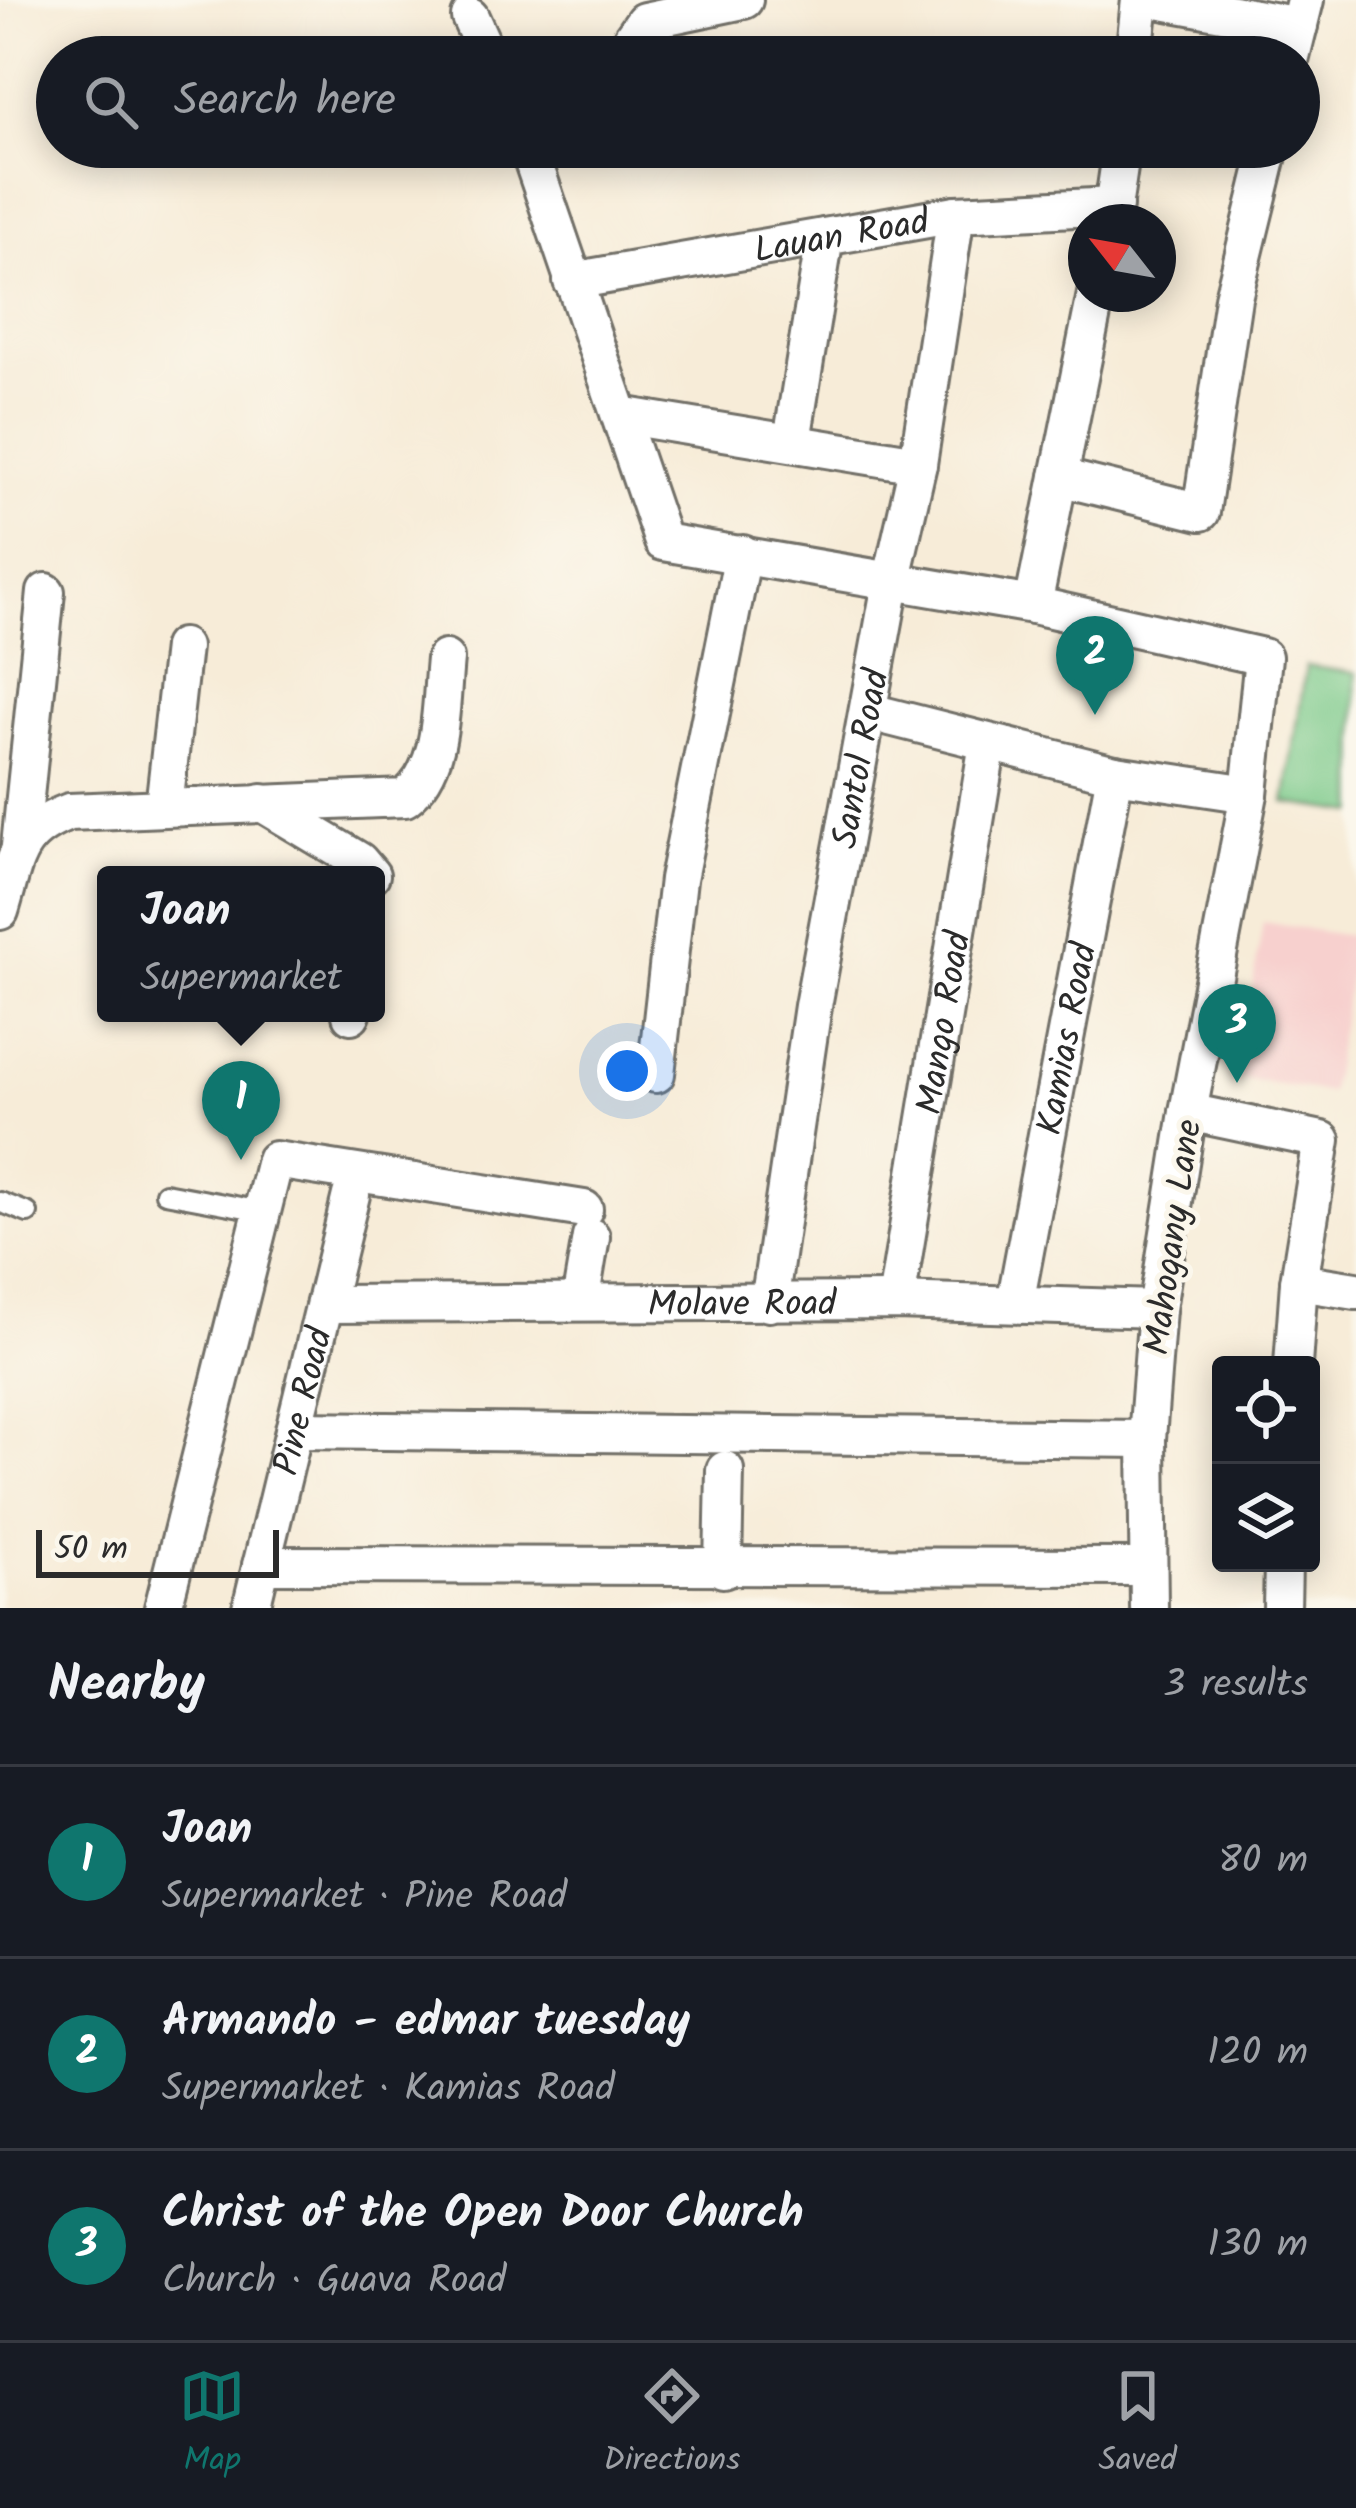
<!DOCTYPE html>
<meta charset="utf-8">
<style>
body{margin:0;font-family:Kalam,sans-serif;background:#242831;color:#f1f3f6}
.controls{position:absolute;right:36px;bottom:36px;display:grid;overflow:hidden;border-radius:12px;box-shadow:0 6px 30px #0003}
.controls button{width:108px;height:108px;display:grid;place-items:center;padding:0;border:0;border-bottom:3px solid #363941;background:#171b24;color:#f1f3f6;font:60px sans-serif}
.compass{position:absolute;left:1068px;top:204px;width:108px;height:108px;border-radius:50%;background:#171b24;box-shadow:0 6px 30px #0003;rotate:301deg}
.scale{position:absolute;left:36px;bottom:30px;width:243px;box-sizing:border-box;padding-left:12px;border:6px solid #2b2b2b;border-top:0;font-size:33px;line-height:42px;white-space:nowrap;color:#2b2b2b;-webkit-text-stroke:9px #fbf7ec;paint-order:stroke}
.you{position:absolute;left:627px;top:1071px;width:42px;height:42px;margin:-30px;border:9px solid #fff;border-radius:50%;background:#1a73e8;box-shadow:0 0 0 18px #1a73e833}
.badge{display:grid;place-items:center;width:78px;height:78px;border-radius:50%;background:#0f766e;color:#fff;font-size:39px;font-weight:700}
.pin{position:absolute;translate:-50% -99px;filter:drop-shadow(0 3px 6px #0008)}
.pin::after{content:'';position:absolute;top:63px;width:42px;height:36px;background:inherit;clip-path:polygon(0 0,100% 0,50% 100%)}
.popup{position:absolute;left:97px;top:866px;width:288px;height:156px;box-sizing:border-box;display:grid;place-content:center;border-radius:12px;background:#171b24;filter:drop-shadow(0 3px 9px #0005);font-size:39px;white-space:nowrap;color:#9ea1a6}
.popup b{font-size:45px;color:#f1f3f6}
.popup::after{content:'';position:absolute;left:50%;top:100%;margin-left:-24px;border:24px solid transparent;border-top-color:#171b24}
.list{margin:0;padding:0;list-style:none}
h2{display:flex;justify-content:space-between;align-items:center;height:156px;margin:0;padding:0 48px;font-size:51px}
h2 small{font-size:39px;font-weight:400;color:#9ea1a6}
.list li{display:grid;grid-template-columns:78px 1fr auto;gap:36px;align-items:center;box-sizing:border-box;height:192px;padding:0 48px;border-top:3px solid #363941}
.list b{display:block;font-size:45px;white-space:nowrap}
.list p{margin:0;font-size:39px;white-space:nowrap;color:#9ea1a6}
.list em{font-size:39px;font-style:normal;color:#9ea1a6}
.icon{flex:none;width:66px;height:66px;fill:none;stroke:currentColor;stroke-width:2;stroke-linecap:round;stroke-linejoin:round}
.map{position:relative;flex:none;width:1356px;height:1608px;overflow:hidden}
.search{position:absolute;background:#171b24;box-shadow:0 6px 30px #0003;left:36px;right:36px;top:36px;height:132px;display:flex;align-items:center;gap:30px;box-sizing:border-box;padding:0 42px;border-radius:66px;color:#9ea1a6;font-size:45px}
.sheet{height:732px;background:#171b24}
nav{display:flex;justify-content:space-around;align-items:center;box-sizing:border-box;height:168px;border-top:3px solid #363941;background:#171b24;font-size:33px;color:#9ea1a6}
nav a{display:grid;justify-items:center;gap:6px}
nav .on{color:#0f766e}
.map>svg:first-child{display:block}
.built{fill:#f7d0ce}
.green{fill:#7ac989;stroke:#527a5a;stroke-width:3}
.lines{fill:none;stroke-linecap:round;stroke-linejoin:round}
.lane-casing{stroke:#726f68;stroke-width:24}
.street-casing{stroke:#726f68;stroke-width:42}
.lane{stroke:#fff;stroke-width:18}
.street{stroke:#fff;stroke-width:36}
.labels{text-anchor:middle;stroke-width:10;stroke-linejoin:round;paint-order:stroke}
.street-label{font-size:36px;fill:#2b2b2b;stroke:#fbf7ec}
</style>
<div class="map">
<svg width="1356" height="1608" viewBox="0 0 1356 1608">
<rect width="100%" height="100%" fill="#fbf7ec"/>
<filter id="ink" filterUnits="userSpaceOnUse"><feTurbulence type="fractalNoise" baseFrequency=".00833" numOctaves="2"/><feDisplacementMap in="SourceGraphic" scale="24" xChannelSelector="R" yChannelSelector="G"/><feConvolveMatrix kernelMatrix="1 2 1 2 8 2 1 2 1" color-interpolation-filters="sRGB"/></filter>
<filter id="wash" filterUnits="userSpaceOnUse"><feTurbulence type="fractalNoise" baseFrequency=".004" numOctaves="4" result="noise"/><feDisplacementMap in="SourceGraphic" scale="48" xChannelSelector="R" yChannelSelector="G"/><feGaussianBlur stdDeviation="2.7" result="paint"/><feColorMatrix in="noise" values="0 0 0 0 0 0 0 0 0 0 0 0 0 0 0 0 0 1.4 0 .05"/><feComposite in="paint" operator="in"/></filter>
<g filter="url(#wash)">
<rect width="100%" height="100%" fill="#f7ecd8"/>
<path class="built" d="M1263,922L1356,937L1330,1093L1238,1078Z"/>
<path class="green" d="M1306,666L1356,673V813L1285,803Z"/>
</g>
<g filter="url(#ink)">
<g class="lines">
<g class="lane-casing">
<g id="lane">
<path d="M165,1193L262,1211"/>
<path d="M0,1202L28,1213"/>
</g>
</g>
<g class="street-casing">
<g id="street">
<path d="M1157,0L1299,26"/>
<path d="M470,17L488,57"/>
<path d="M630,57L632,38L644,21L744,0"/>
<path d="M1134,57L1140,0"/>
<path d="M1291,57L1305,0"/>
<path d="M528,147L663,542L1033,605L1263,657L1249,794L1188,1112L1157,1309L1147,1439L1149,1608"/>
<path d="M1111,222L1122,147"/>
<path id="s1" d="M572,281L956,214L1114,206"/>
<path d="M620,415L918,464"/>
<path d="M792,441L825,237"/>
<path d="M1059,477L1201,512L1233,298L1270,147"/>
<path d="M1033,605L1096,294"/>
<path d="M870,712L1115,774L1249,794"/>
<path d="M262,803L359,861L371,875"/>
<path d="M164,807L182,647"/>
<path d="M20,846L46,592"/>
<path d="M0,911C16,859 14,833 69,812L405,798C445,767 440,705 445,659"/>
<path d="M351,1015L352,1013"/>
<path d="M656,1074L678,879L743,554"/>
<path d="M1188,1112L1322,1140L1299,1282L1293,1365"/>
<path d="M1299,1282L1356,1291"/>
<path id="s2" d="M896,1301L988,743"/>
<path d="M580,1302L591,1237"/>
<path id="s3" d="M769,1303L813,1006L892,578L918,464L956,214"/>
<path id="s4" d="M325,1304L896,1301L1157,1309"/>
<path id="s5" d="M1015,1304L1115,774"/>
<path d="M294,1430L1147,1439"/>
<path d="M261,1565L1148,1567"/>
<path d="M723,1569L725,1470"/>
<path d="M163,1608L275,1160L584,1209"/>
<path id="s6" d="M251,1608L351,1195"/>
<path d="M1282,1608L1283,1563"/>
</g>
</g>
<use href="#lane" class="lane"/>
<use href="#street" class="street"/>
</g>
</g>
<g class="labels">
<g class="street-label">
<text dy="13" stroke="none"><textPath href="#s1" startOffset="273">Lauan Road</textPath></text>
<text dy="13" stroke="none"><textPath href="#s3" startOffset="552">Santol Road</textPath></text>
<text dy="13" stroke="none"><textPath href="#s2" startOffset="282">Mango Road</textPath></text>
<text dy="13" stroke="none"><textPath href="#s5" startOffset="270">Kamias Road</textPath></text>
<text transform="translate(1171 1237) rotate(-82)" y="13">Mahogany Lane</text>
<text dy="13" stroke="none"><textPath href="#s4" startOffset="417">Molave Road</textPath></text>
<text dy="13" stroke="none"><textPath href="#s6" startOffset="213">Pine Road</textPath></text>
</g>
</g>
</svg>
<div class="controls">
<button><svg class="icon" aria-label="locate" viewBox="0 0 24 24"><circle cx="12" cy="12" r="6"/><path d="M12 2v4M12 18v4M2 12h4M18 12h4"/></svg></button>
<button><svg class="icon" aria-label="layers" viewBox="0 0 24 24"><path d="M12 4l9 5-9 5-9-5zM3 14l9 5 9-5"/></svg></button>
</div>
<svg class="compass" viewBox="-18 -18 36 36"><path d="M0-13l5 13h-10z" fill="#e53935"/><path d="M0 13l5-13h-10z" fill="#9ea1a6"/></svg>
<div class="scale">50 m</div>
<div class="you"></div>
<div class="pin badge" style="left:241px;top:1160px">1</div>
<div class="popup"><b>Joan</b>Supermarket</div>
<div class="pin badge" style="left:1095px;top:715px">2</div>
<div class="pin badge" style="left:1237px;top:1083px">3</div>
<div class="search"><svg class="icon" aria-label="search" viewBox="0 0 24 24"><circle cx="10" cy="10" r="6"/><path d="M15 15l6 6"/></svg>Search here</div>
</div>
<section class="sheet">
<h2>Nearby<small>3 results</small></h2>
<ul class="list">
<li><span class="badge">1</span><div><b>Joan</b><p>Supermarket · Pine Road</p></div><em>80 m</em></li>
<li><span class="badge">2</span><div><b>Armando - edmar tuesday</b><p>Supermarket · Kamias Road</p></div><em>120 m</em></li>
<li><span class="badge">3</span><div><b>Christ of the Open Door Church</b><p>Church · Guava Road</p></div><em>130 m</em></li>
</ul>
</section>
<nav>
<a class="on"><svg class="icon" aria-label="map" viewBox="0 0 24 24"><path d="M3 6l6-2 6 2 6-2v14l-6 2-6-2-6 2zM9 4v14M15 6v14"/></svg>Map</a>
<a><svg class="icon" aria-label="directions" viewBox="0 0 24 24"><path d="M12 3l9 9-9 9-9-9zM9 14v-3h6M13 9l2 2-2 2"/></svg>Directions</a>
<a><svg class="icon" aria-label="saved" viewBox="0 0 24 24"><path d="M7 4h10v16l-5-4-5 4z"/></svg>Saved</a>
</nav>
